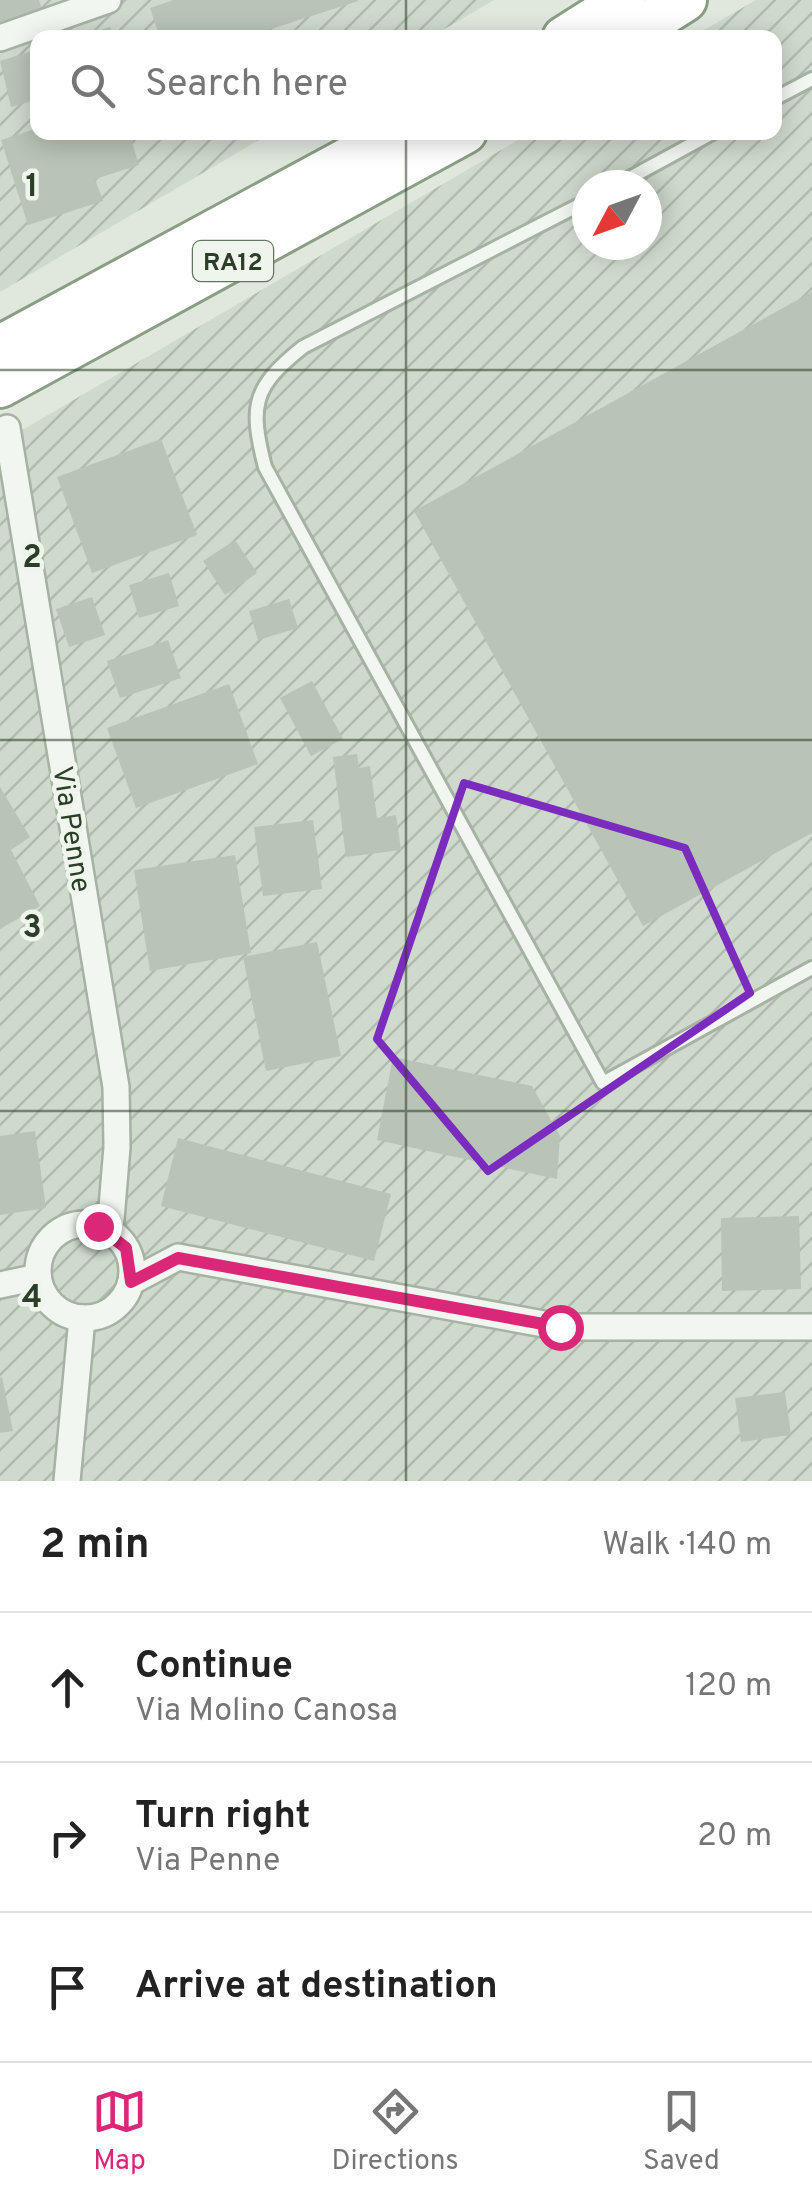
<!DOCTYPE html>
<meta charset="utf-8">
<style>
body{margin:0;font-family:Overpass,sans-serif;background:#f2f2f2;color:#222}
.compass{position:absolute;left:572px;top:170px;width:90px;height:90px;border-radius:50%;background:#fff;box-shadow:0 5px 25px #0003;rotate:229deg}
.stop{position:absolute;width:30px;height:30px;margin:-22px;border:8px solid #db2777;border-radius:50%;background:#fff}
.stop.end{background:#db2777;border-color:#fff;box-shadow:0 2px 10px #0008}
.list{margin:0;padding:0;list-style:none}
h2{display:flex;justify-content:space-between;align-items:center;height:130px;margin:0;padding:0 40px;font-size:42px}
h2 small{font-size:32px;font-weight:400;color:#767676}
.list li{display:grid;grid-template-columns:65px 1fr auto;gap:30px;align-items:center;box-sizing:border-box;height:150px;padding:0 40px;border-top:2px solid #e0e0e0}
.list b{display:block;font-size:38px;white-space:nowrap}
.list p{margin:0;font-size:32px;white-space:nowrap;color:#767676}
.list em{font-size:32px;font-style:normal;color:#767676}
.icon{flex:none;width:55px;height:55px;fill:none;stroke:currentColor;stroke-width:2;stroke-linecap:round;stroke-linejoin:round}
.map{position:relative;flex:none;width:812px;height:1481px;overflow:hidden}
.search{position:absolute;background:#fff;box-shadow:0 5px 25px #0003;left:30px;right:30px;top:30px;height:110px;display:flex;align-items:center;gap:25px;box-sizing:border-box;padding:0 35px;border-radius:20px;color:#767676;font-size:38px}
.sheet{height:580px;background:#fff}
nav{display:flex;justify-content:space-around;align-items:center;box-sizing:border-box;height:140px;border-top:2px solid #e0e0e0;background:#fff;font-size:28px;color:#767676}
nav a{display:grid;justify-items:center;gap:5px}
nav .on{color:#db2777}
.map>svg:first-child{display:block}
.industrial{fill:url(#industrial-furrows);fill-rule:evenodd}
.building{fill:#b8c4b5}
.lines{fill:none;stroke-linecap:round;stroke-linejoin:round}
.lane-casing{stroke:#a6b2a3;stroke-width:18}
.street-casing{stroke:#a6b2a3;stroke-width:30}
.highway-casing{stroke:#8a9e85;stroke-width:48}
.lane{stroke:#f1f6f0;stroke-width:12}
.street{stroke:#f1f6f0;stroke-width:25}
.highway{stroke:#fff;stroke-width:42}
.route{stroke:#db2777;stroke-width:12}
.marked{fill:none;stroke:#7b2cbf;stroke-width:8;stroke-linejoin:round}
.grid{fill:none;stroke:#2b3e27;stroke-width:2.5;stroke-opacity:0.55}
.labels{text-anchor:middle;stroke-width:9;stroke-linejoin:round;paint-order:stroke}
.shield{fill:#eff5ed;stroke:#667562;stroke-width:2.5}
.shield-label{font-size:25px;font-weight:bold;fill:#2b3e27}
.street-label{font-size:28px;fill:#2b3e27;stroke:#eff5ed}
.grid-label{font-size:32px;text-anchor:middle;font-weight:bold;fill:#2b3e27;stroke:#eff5ed;stroke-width:9;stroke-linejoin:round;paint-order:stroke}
</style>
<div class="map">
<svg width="812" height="1481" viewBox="0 0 812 1481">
<defs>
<pattern id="industrial-furrows" width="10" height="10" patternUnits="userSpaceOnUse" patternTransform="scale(2.5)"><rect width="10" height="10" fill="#cedacc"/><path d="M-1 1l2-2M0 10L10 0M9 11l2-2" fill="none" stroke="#b1bcaf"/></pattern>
</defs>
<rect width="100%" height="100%" fill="#e0e8de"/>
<g class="industrial">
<path d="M0,0H494L431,37L38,38V132L271,133L0,292Z"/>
<path d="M756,0H812V1481H0V443L530,133L774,132V38L692,37ZM587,185H647V245H587Z"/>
</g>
<g class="building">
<path d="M0,0H39L43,13L0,24Z"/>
<path d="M174,0H357L358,1L243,38H160L150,8Z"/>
<path d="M110,27L114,38H80L79,37Z"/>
<path d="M38,49V99L11,107L0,61Z"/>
<path d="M38,128V132H129L139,165L95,179L103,201L28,225L1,140Z"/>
<path d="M812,292V833L643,926L414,511Z"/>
<path d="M161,439L197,535L92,573L57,477Z"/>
<path d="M235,540L257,573L225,595L203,561Z"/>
<path d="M169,573L179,606L139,618L129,585Z"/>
<path d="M92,597L105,635L69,647L56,609Z"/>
<path d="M289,599L298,628L258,640L249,611Z"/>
<path d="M168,640L181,678L120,698L107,661Z"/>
<path d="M312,681L343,739L311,756L280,698Z"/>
<path d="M229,684L258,764L136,808L107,728Z"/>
<path d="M357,754L359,768L370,766L377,818L396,815L401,850L346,857L333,757Z"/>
<path d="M0,787L30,837L11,850L40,906L0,929Z"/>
<path d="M313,820L322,889L263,896L254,827Z"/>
<path d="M235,855L251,953L150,971L134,870Z"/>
<path d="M317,942L341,1056L266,1071L243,957Z"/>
<path d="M393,1057L532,1086L560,1136L557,1179L377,1140Z"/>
<path d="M35,1131L46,1208L0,1215V1136Z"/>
<path d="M178,1138L391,1194L374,1261L161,1206Z"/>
<path d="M799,1216L801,1289L722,1291L721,1218Z"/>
<path d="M2,1377L13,1431L0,1433V1378Z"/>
<path d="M785,1392L791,1435L741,1442L735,1398Z"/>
</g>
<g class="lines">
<g class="lane-casing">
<g id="lane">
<path d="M774,99L812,79"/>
<path d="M617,185L714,132"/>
<path d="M587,201L303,347C253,387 249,405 265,467L603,1083L812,968"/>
</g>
</g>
<g class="street-casing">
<g id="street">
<path d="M0,38L108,0"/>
<path d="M7,428L116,1087L117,1147L110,1231"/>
<circle cx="85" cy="1271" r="47"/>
<path d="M131,1282L178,1257L560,1327H812"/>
<path d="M0,1285L38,1277"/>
<path d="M67,1481L82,1318"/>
</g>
</g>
<g class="highway-casing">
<g id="highway">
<path d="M564,38L624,0"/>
<path d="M625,38L685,0"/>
<path d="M0,347L398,132"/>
<path d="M0,386L465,132"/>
</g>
</g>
<use href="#lane" class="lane"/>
<use href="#street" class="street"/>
<use href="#highway" class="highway"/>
</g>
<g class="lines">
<path class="route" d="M98,1226L126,1248L131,1282L178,1258L560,1327"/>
</g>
<path class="marked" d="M464,783L685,848L750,993L488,1171L377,1039Z"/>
<path class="grid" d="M406,0V38M406,132V1481M0,370H812M0,740H812M0,1111H812"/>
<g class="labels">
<rect class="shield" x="193" y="241" width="80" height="40" rx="8"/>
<g class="shield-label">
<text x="233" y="270">RA12</text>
</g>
<g class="street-label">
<text transform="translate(73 829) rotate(81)" y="10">Via Penne</text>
</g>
</g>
<g class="grid-label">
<text x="32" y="196">1</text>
<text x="32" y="567">2</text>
<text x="32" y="937">3</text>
<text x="32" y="1307">4</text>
</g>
</svg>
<svg class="compass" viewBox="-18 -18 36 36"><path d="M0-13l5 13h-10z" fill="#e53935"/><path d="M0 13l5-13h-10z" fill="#767676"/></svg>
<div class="stop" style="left:560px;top:1327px"></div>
<div class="stop end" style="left:98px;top:1226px"></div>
<div class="search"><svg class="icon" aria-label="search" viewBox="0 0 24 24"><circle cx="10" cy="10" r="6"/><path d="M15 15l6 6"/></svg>Search here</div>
</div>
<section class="sheet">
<h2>2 min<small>Walk · 140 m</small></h2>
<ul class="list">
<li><svg class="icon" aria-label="ahead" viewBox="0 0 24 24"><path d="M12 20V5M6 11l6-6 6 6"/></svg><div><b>Continue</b><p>Via Molino Canosa</p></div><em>120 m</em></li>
<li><svg class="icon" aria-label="right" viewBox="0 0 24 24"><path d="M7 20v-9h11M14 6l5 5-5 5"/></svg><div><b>Turn right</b><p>Via Penne</p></div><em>20 m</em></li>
<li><svg class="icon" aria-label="arrive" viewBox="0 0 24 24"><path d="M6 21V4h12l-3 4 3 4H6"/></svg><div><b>Arrive at destination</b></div></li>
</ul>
</section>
<nav>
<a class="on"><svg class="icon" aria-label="map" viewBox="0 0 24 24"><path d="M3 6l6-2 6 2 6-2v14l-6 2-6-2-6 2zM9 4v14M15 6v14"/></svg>Map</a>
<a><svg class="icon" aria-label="directions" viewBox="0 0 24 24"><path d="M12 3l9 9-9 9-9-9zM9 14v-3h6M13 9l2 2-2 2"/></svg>Directions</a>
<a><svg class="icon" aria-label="saved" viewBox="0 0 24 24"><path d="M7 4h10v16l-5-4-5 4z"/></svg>Saved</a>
</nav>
